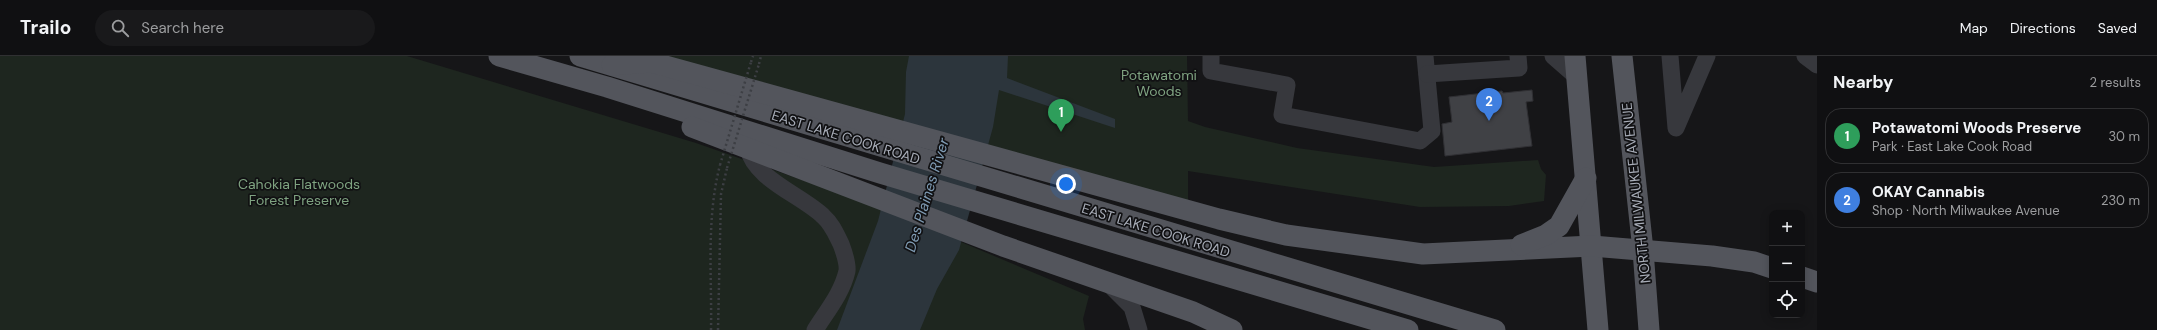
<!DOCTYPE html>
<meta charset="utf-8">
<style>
body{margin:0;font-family:"DM Sans",sans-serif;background:#19191b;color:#f1f3f6}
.controls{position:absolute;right:12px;bottom:12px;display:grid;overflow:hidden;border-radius:8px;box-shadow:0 2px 10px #0003}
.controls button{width:36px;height:36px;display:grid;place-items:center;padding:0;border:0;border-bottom:1px solid #303032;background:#101012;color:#f1f3f6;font:20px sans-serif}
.you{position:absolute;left:1066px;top:128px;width:14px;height:14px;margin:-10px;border:3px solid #fff;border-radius:50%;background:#1a73e8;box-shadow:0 0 0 6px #1a73e833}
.badge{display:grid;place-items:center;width:26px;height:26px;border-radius:50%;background:#8c9099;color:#fff;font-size:13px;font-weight:700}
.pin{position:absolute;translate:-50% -33px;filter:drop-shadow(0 1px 2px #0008)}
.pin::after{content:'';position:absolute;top:21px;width:14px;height:12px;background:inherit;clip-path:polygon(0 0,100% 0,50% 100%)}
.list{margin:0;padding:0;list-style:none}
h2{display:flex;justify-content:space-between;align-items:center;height:52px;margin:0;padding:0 16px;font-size:17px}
h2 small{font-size:13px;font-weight:400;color:#9c9d9f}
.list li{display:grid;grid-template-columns:26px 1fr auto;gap:12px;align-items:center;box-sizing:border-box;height:56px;margin:0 8px 8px;padding:0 8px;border:1px solid #303032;border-radius:16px}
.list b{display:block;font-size:15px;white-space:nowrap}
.list p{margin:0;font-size:13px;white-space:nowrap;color:#9c9d9f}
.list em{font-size:13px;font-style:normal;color:#9c9d9f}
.icon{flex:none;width:22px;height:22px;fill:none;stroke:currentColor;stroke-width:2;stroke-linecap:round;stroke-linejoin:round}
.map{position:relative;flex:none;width:1817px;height:274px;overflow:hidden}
header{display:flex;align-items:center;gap:24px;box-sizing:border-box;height:56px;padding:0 20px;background:#101012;border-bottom:1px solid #303032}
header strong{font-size:19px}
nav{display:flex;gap:22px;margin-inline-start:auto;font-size:14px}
.search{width:280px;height:36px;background:#19191b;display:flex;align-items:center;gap:10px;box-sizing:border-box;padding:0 14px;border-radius:22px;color:#9c9d9f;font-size:15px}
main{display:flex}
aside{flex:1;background:#101012}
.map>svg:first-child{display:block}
.green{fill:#1e261f}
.water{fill:#2c353c}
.building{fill:#404145;stroke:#303034}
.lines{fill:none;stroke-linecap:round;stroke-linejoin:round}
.path{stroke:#3d3f44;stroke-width:2.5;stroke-dasharray:2 3;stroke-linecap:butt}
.minor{stroke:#37383d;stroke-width:17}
.major{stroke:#53555c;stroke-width:21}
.path-bridge{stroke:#3d3f44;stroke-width:2.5;stroke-dasharray:2 3;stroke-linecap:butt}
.labels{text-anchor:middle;stroke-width:3.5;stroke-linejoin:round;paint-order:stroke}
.park-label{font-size:14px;fill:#7fa381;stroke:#111113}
.street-label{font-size:14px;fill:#a8adb8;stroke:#111113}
.water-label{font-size:15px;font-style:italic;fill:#7f9bb3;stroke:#111113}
</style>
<header>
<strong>Trailo</strong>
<div class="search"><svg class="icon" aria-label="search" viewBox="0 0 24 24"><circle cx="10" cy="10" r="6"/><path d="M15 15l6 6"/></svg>Search here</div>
<nav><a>Map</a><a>Directions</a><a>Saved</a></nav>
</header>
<main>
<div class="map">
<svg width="1817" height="274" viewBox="0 0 1817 274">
<rect width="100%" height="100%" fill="#161618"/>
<g class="green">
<path d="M0,0H407L696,87L871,148L1089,240L1083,263L1085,274H0Z"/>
<path d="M650,0H1187L1188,65L1205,71L1297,92L1434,111L1538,104L1541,113L1546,119L1544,145L1509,150L1420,151L1188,115V150Z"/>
</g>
<path class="water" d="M909,0H1008L1007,22L1115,63V72L999,34L993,71L959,194L937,233L920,274H837L878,165L905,58L906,16Z"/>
<path class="building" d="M1532,34L1533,45L1526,46L1532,90L1445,100L1442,68L1452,66L1449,41L1502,35L1503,37Z"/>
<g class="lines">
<g class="path">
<path d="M751,6L753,0"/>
<path d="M759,8L761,0"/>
<path d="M711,274C712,219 706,163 720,109"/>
<path d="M718,274L721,138L727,112"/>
</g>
<g class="minor">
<path d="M1211,0V15L1287,29L1282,59L1420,85L1432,75L1425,0"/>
<path d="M1553,0L1577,21"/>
<path d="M1670,0L1676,72L1707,0"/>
<path d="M1805,0L1817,9"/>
<path d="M1427,18L1519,12L1518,0"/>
<path d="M748,92C754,123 801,139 823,160C832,168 836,178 841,188C844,196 848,207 847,215C842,237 827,255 815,274"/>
<path d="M1109,228L1132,251L1139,274"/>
</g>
<g class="major">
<path d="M499,0L607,31L880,117L1408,274"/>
<path d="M580,0L1495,274"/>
<path d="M1575,0L1598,274"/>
<path d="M1622,0L1643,194L1649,274"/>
<path d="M612,9L651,6L1219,163L1286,179L1423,198L1592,190L1712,200L1754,206L1772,212"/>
<path d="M692,71L1003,190L1193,256L1232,274"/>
<path d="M1521,189L1546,179L1559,170L1586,122"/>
<path d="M1802,221L1817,226"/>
</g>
<g class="path-bridge">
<path d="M720,109L751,6"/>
<path d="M727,112L759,8"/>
</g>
</g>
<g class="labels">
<g class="park-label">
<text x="1159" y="24">Potawatomi<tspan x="1159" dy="16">Woods</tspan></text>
<text x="299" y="133">Cahokia Flatwoods<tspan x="299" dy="16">Forest Preserve</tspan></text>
</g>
<g class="street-label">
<text transform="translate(846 81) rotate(17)" y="5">EAST LAKE COOK ROAD</text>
<text transform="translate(1636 137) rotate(-96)" y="5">NORTH MILWAUKEE AVENUE</text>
<text transform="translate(1156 174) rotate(17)" y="5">EAST LAKE COOK ROAD</text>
</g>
<g class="water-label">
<text transform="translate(927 139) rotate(-73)" y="5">Des Plaines River</text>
</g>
</g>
</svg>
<div class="controls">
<button>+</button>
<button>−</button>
<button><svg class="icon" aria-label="locate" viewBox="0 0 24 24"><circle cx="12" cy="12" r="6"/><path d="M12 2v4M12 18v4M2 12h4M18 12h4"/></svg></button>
</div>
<div class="you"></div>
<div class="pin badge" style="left:1061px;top:76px;background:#2e9e5b">1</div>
<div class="pin badge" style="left:1489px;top:65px;background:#3f7fe0">2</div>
</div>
<aside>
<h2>Nearby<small>2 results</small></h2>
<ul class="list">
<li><span class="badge" style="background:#2e9e5b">1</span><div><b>Potawatomi Woods Preserve</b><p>Park · East Lake Cook Road</p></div><em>30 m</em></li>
<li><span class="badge" style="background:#3f7fe0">2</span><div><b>OKAY Cannabis</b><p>Shop · North Milwaukee Avenue</p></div><em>230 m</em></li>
</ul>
</aside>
</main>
